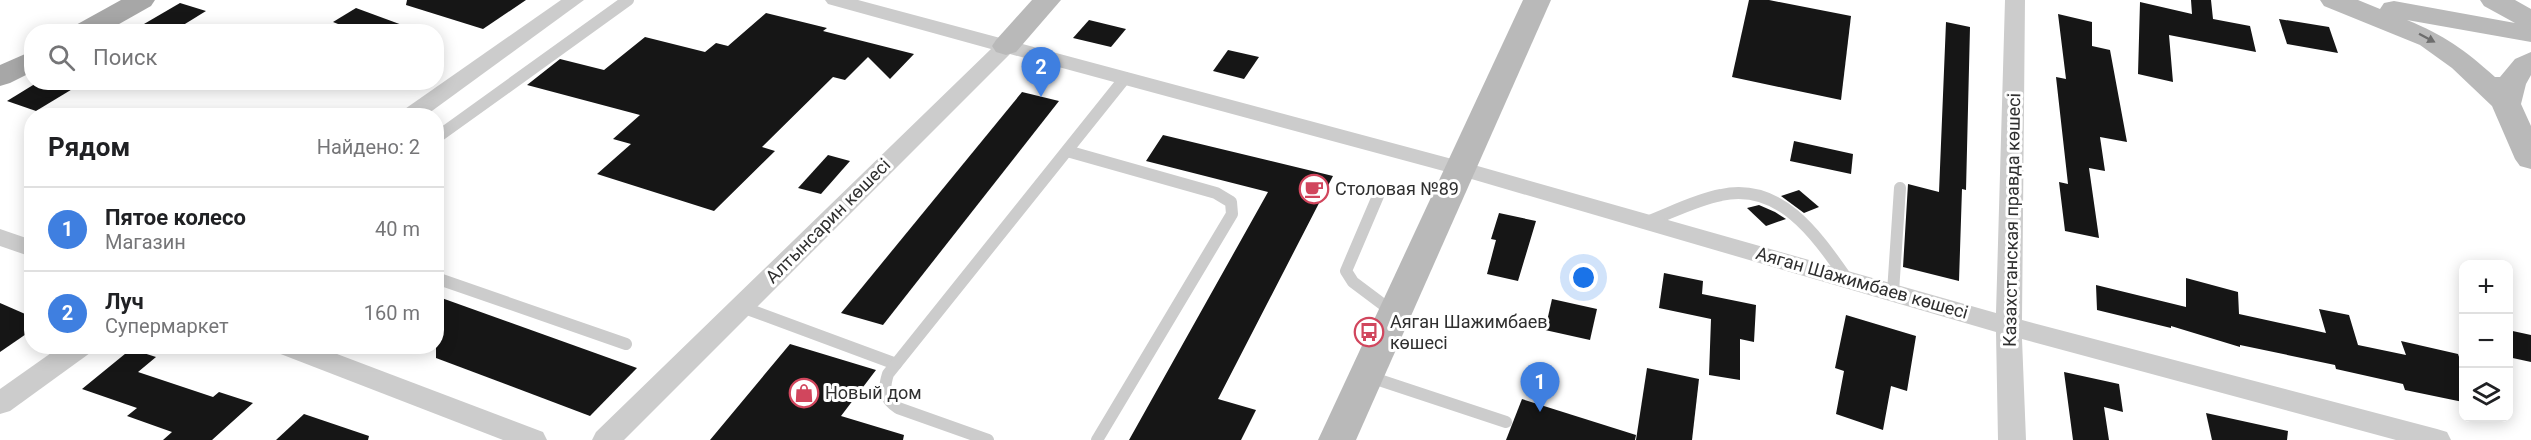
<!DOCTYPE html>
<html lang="ru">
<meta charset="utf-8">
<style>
body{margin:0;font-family:Roboto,sans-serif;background:#f6f6f6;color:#202124}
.controls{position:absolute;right:18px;bottom:18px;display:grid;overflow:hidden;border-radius:12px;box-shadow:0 3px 15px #0003}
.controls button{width:54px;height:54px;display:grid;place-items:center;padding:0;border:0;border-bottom:2px solid #e0e0e0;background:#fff;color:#202124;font:30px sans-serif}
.you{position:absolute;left:1584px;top:278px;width:21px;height:21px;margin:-15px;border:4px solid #fff;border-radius:50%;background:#1a73e8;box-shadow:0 0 0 9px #1a73e833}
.badge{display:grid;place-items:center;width:39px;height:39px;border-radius:50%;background:#d1465d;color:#fff;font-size:20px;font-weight:700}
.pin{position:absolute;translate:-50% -50px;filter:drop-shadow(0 2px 3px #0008)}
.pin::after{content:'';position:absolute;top:32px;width:21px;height:18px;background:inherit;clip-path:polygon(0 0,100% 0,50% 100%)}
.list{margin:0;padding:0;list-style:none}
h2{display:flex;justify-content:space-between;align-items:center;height:78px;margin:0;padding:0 24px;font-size:26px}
h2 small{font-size:20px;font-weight:400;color:#757577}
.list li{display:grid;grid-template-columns:39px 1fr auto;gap:18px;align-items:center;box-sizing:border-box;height:84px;padding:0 24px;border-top:2px solid #e0e0e0}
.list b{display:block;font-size:22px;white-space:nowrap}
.list p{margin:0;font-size:20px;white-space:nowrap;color:#757577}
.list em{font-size:20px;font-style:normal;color:#757577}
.icon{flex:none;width:33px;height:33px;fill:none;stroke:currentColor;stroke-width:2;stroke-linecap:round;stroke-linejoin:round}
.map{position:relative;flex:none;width:2531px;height:440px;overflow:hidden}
.search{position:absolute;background:#fff;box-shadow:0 3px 15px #0003;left:24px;top:24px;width:420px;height:66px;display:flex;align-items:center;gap:15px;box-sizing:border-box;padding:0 21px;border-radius:24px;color:#757577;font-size:22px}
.panel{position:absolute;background:#fff;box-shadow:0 3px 15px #0003;left:24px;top:108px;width:420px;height:246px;border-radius:24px}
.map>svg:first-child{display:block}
.building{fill:#161616}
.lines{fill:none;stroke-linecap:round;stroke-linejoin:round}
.lane{stroke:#ccc;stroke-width:12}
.street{fill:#ccc;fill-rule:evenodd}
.secondary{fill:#b9b9b9;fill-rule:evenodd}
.primary{fill:#a7a7a7;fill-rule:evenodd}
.oneway{fill:#6d6d6d}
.labels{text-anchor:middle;stroke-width:6;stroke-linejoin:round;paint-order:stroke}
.poi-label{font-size:18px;fill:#2f2f2f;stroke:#fff;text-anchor:start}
.street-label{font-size:18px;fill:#2f2f2f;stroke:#fff}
</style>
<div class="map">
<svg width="2531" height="440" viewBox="0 0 2531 440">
<rect width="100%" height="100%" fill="#fff"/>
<g class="building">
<path d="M407,0H526L483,29L406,5Z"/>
<path d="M1749,0H1769L1851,16L1841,100L1732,77Z"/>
<path d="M2191,0H2211L2213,19L2250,26L2256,52L2169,35L2173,82L2138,74L2140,2L2192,14Z"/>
<path d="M180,3L206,11L172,32L144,24Z"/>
<path d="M356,8L413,29V32H358L333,22Z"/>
<path d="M766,13L827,28L823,31L914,54L890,79L868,57L845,80L833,77L762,147L775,151L714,211L597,174L631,144L613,139L640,115L527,85L560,59L604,70L645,37L705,52L716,43L728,46Z"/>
<path d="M2058,14L2092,22V46L2110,50L2127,142L2100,137L2105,171L2089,168L2099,238L2065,231L2059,182L2068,184L2056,77L2066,79Z"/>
<path d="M2279,19L2329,27L2338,53L2287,44Z"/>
<path d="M1089,20L1126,29L1111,47L1073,38Z"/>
<path d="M1946,22L1970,27L1966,190L1962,189L1959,281L1903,267L1908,184L1939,192Z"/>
<path d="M1228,50L1259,57L1244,79L1213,71Z"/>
<path d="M38,82H84L36,111L7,101Z"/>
<path d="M1022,92L1059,101L883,325L841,313Z"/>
<path d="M1163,135L1333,176L1218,399L1256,410L1241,440H1129L1268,192L1146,161Z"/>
<path d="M1794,141L1853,154L1851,174L1790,161Z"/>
<path d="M828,155L850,161L821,194L798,188Z"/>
<path d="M1799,190L1819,207L1804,213L1781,196Z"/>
<path d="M1759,205L1775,212L1786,219L1766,226L1747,208Z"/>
<path d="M1499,213L1536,221L1518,281L1487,274L1496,240L1491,239Z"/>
<path d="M1664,273L1703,281L1702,294L1756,305L1754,342L1740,339V380L1709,375L1711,319L1659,308Z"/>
<path d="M2186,278L2238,292L2239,314L2326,333L2319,309L2349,315L2358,345L2406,355L2401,341L2458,354L2463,368V402L2405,390L2403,384L2336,369L2335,365L2240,345V347L2171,326V328L2097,310L2096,285L2186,307Z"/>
<path d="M436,296L637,368L590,416L436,358Z"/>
<path d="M1552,299L1597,309L1590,340L1545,330Z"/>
<path d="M0,303L32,317V330L0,352Z"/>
<path d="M1846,315L1916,336L1907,391L1891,386L1883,430L1836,414L1844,371L1835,368Z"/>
<path d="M2508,330L2531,335V362L2508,357Z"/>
<path d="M790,344L876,370L841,416L904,435L903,440H710Z"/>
<path d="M131,349L156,357L138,372L213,397L219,392L253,403L212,440H163L172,432L127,416L137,408L82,389Z"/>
<path d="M1647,368L1699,379L1692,440H1636Z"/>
<path d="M2064,372L2119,384L2123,412L2104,407L2109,440H2073Z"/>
<path d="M1522,399L1636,435L1635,440H1506Z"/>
<path d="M2206,413L2288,431L2287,440H2212Z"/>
<path d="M304,414L369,436L368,440H276Z"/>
</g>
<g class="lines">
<g class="lane">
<path d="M436,138L628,0"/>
<path d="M1067,151L1216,193L1231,202L1232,214L1097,440"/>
<path d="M1378,196L1346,271L1353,282L1393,312"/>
<path d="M1647,222C1671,213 1695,200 1721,195C1781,182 1817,236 1847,279"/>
<path d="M436,278L626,344"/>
<path d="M1893,292L1900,188"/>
<path d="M742,307L896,364"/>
<path d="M1367,376L1506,422"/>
<path d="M988,440L898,408C884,399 883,390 888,374L1125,78"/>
</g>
<g class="street">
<path d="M561,0H584L425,116H399L402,111Z"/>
<path d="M825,0H858L1467,163L1996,313L2005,0H2025L2022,320L2437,429L2447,432L2451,440H2396L2022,339L2026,440H1998L1996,332L1451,173L1010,54L624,440H592L596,432L991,49L828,4Z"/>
<path d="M0,229L32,240V257L0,246Z"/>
<path d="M61,346H94L90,353L10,411L0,414V389Z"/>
<path d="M274,346H316L543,432L547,440H503L278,353Z"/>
</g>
<g class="secondary">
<path d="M1032,0H1061L1016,52L1006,55L996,52L992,46L996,40Z"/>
<path d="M1523,0H1551L1356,440H1318Z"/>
<path d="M2320,0H2358L2380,9L2384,3L2394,1L2515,23L2484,6L2480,0H2515L2531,9V42L2407,20C2444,35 2465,50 2495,77H2500L2515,59L2531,52V75L2526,84L2521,104L2531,126V169L2520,166L2515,159L2492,106L2452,68L2420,45L2324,6Z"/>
</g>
<g class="primary">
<path d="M121,0H155L151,6L105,32H70L74,26Z"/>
<path d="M32,51V72L10,83L0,86V65Z"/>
</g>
</g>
<defs><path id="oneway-solid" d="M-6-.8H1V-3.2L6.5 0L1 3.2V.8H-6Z" transform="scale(1.5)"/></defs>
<use class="oneway" href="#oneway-solid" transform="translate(2427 38) rotate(28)"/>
<defs>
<g id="cafe-ring" transform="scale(1.5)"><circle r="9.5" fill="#fff" stroke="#d1465d" stroke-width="1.5"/><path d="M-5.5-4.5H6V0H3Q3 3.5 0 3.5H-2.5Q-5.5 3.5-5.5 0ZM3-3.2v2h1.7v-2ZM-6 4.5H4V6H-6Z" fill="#d1465d"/></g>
<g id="bus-ring" transform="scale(1.5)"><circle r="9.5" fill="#fff" stroke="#d1465d" stroke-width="1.5"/><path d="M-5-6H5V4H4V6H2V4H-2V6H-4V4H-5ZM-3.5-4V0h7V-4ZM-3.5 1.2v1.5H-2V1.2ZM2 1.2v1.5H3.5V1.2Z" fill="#d1465d"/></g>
<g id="shop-ring" transform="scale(1.5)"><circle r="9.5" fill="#fff" stroke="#d1465d" stroke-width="1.5"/><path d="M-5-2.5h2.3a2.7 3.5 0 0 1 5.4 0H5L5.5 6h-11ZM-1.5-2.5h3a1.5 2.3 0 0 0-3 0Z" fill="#d1465d"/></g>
</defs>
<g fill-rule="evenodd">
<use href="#cafe-ring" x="1314" y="189"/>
<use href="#bus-ring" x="1369" y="332"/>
<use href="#shop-ring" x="804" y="393"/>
</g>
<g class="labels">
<g class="poi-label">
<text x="1335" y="195">Столовая №89</text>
<text x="1390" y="328">Аяган Шажимбаев<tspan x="1390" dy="21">көшесі</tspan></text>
<text x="825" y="399">Новый дом</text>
</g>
<g class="street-label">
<text transform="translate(2012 220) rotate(-89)" y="6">Казахстанская правда көшесі</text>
<text transform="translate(828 221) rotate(-45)" y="6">Алтынсарин көшесі</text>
<text transform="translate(1862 283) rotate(16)" y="6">Аяган Шажимбаев көшесі</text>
</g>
</g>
</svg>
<div class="controls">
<button>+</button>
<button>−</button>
<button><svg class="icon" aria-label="layers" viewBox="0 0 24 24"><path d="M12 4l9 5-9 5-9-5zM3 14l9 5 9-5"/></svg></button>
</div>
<div class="you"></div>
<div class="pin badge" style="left:1540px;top:412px;background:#3f7fe0">1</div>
<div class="pin badge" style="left:1041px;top:97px;background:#3f7fe0">2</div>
<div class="search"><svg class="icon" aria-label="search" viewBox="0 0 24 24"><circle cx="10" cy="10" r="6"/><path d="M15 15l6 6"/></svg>Поиск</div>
<section class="panel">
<h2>Рядом<small>Найдено: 2</small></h2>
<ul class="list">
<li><span class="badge" style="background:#3f7fe0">1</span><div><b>Пятое колесо</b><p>Магазин</p></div><em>40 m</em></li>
<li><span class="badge" style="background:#3f7fe0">2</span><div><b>Луч</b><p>Супермаркет</p></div><em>160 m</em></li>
</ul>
</section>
</div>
